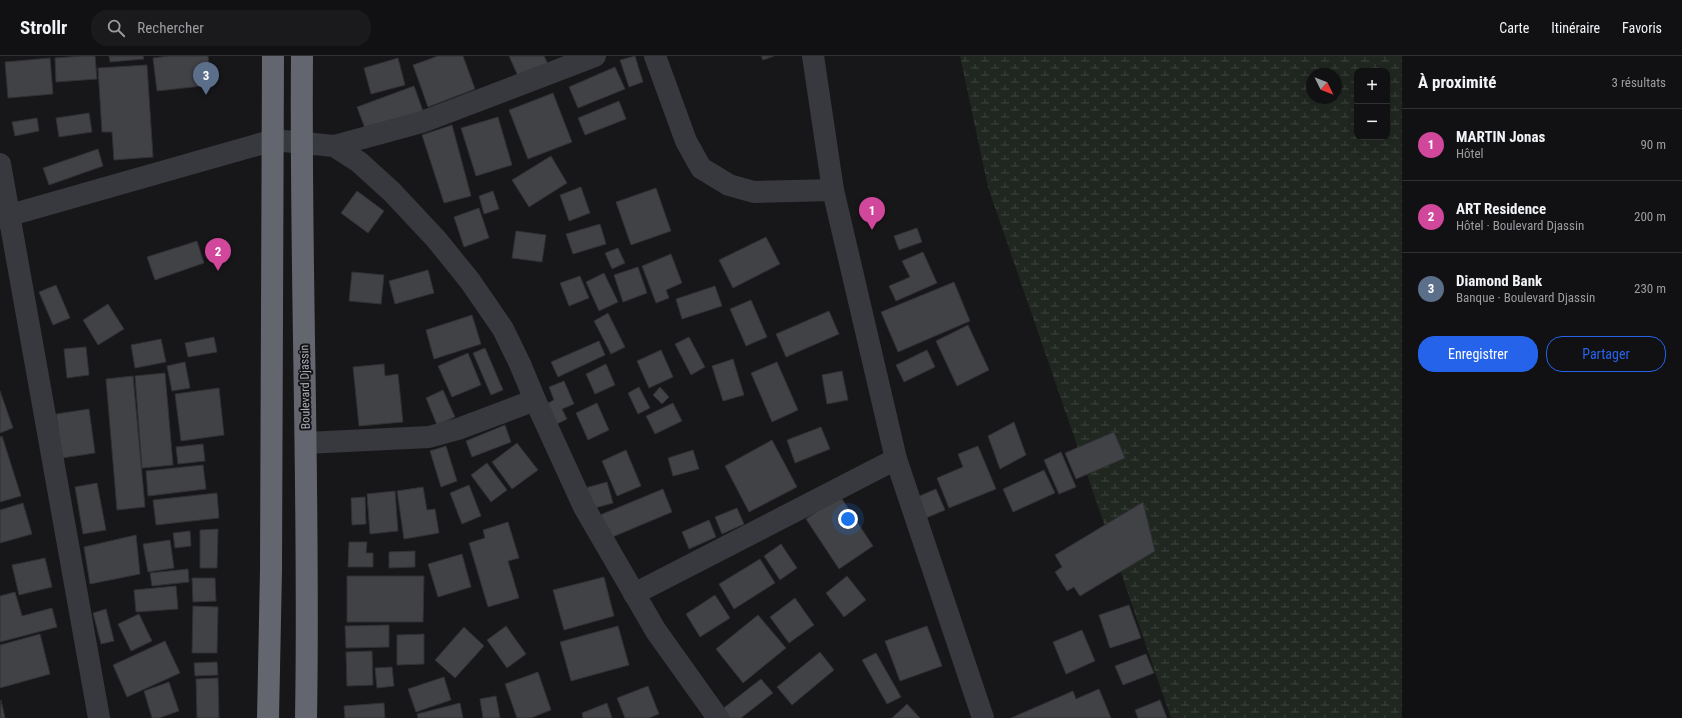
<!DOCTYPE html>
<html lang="fr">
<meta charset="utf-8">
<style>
body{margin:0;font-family:"Roboto Condensed",sans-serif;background:#1a1a1c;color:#f1f3f6}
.controls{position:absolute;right:12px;top:12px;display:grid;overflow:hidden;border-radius:8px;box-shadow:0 4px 16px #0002}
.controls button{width:36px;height:36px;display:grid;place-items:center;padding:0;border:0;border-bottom:1px solid #303133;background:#111113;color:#f1f3f6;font:20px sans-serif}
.compass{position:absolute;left:1306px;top:12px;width:36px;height:36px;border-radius:50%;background:#111113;box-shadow:0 4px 16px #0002;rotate:133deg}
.you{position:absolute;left:848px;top:463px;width:14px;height:14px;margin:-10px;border:3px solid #fff;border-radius:50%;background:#1a73e8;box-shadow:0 0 0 6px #1a73e833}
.badge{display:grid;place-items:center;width:26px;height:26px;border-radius:50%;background:#2563eb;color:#fff;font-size:13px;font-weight:700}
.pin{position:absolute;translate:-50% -33px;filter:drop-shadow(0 1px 2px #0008)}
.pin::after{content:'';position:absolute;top:21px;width:14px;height:12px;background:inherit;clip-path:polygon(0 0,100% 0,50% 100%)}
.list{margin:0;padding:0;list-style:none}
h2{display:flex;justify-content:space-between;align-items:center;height:52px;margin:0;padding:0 16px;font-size:17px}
h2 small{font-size:13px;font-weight:400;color:#9c9da0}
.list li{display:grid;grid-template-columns:26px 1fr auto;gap:12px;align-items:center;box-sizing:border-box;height:72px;padding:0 16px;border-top:1px solid #303133}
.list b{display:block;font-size:15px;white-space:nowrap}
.list p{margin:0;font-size:13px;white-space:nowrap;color:#9c9da0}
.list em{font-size:13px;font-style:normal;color:#9c9da0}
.actions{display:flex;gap:8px;padding:12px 16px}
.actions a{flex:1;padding:9px 0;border:1px solid #2563eb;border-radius:16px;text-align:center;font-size:14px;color:#2563eb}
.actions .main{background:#2563eb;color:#fff}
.icon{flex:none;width:22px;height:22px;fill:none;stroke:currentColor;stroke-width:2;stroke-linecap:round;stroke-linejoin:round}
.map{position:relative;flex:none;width:1402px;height:662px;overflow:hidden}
header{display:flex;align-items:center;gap:24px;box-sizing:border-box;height:56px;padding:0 20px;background:#111113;border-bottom:1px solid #303133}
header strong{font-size:19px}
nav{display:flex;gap:22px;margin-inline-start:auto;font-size:14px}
.search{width:280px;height:36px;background:#1a1a1c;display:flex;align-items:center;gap:10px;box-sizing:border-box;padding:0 14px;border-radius:16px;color:#9c9da0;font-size:15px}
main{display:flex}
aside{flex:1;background:#111113}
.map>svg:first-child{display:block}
.wetland{fill:url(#wetland-marsh);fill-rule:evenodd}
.building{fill:#414246;stroke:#313135}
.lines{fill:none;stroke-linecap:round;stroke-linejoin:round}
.street{stroke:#38393e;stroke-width:22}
.highway{stroke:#64666f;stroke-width:22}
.labels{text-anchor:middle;stroke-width:4;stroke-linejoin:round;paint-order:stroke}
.street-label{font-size:12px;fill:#a9adb9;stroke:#121214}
</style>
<header>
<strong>Strollr</strong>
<div class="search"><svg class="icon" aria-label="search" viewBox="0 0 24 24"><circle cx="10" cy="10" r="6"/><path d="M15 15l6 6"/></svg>Rechercher</div>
<nav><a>Carte</a><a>Itinéraire</a><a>Favoris</a></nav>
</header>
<main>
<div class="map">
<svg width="1402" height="662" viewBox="0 0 1402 662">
<defs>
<pattern id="wetland-marsh" width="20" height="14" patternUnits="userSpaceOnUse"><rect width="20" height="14" fill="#1f2720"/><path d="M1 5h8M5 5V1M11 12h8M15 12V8" fill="none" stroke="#3d443e"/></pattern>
</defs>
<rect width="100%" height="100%" fill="#171719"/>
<path class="wetland" d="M960,0H1402V662H1171L988,131ZM1357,15H1387V81H1357ZM1312,18H1336V42H1312Z"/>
<g class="building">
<path d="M82,0H95L97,23L56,26L55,2Z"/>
<path d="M109,0H143L144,3L110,6Z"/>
<path d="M169,0H208L211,29L157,35L153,2Z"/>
<path d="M438,0H463L475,33L428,51L413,9Z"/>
<path d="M509,0H544L548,8L518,20Z"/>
<path d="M635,0L643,26L629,31L620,4Z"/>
<path d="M761,0H774L763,4Z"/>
<path d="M50,2L53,38L8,42L5,6Z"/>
<path d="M398,2L405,29L371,38L364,12Z"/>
<path d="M147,9L153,101L114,104L112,76H102L98,12Z"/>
<path d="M615,11L625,33L578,52L569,31Z"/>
<path d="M414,30L423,55L366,75L357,51Z"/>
<path d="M553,37L572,86L528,103L509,54Z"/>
<path d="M619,45L626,63L585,79L578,62Z"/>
<path d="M89,57L92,76L59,81L56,62Z"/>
<path d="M498,61L512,109L476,120L461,72Z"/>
<path d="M37,62L39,75L15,80L12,66Z"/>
<path d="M452,69L471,140L444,147L422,79Z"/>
<path d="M98,93L103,110L49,129L43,112Z"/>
<path d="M551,100L567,127L529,151L512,124Z"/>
<path d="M581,131L590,157L569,165L560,139Z"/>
<path d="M656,132L671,175L631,189L616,146Z"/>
<path d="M357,135L384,155L368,177L341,157Z"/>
<path d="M493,135L499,153L484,158L479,140Z"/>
<path d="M479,152L489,182L464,191L454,161Z"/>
<path d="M600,168L606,188L573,198L566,178Z"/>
<path d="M917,172L922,186L899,194L894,180Z"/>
<path d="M516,175L546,179L542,206L512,202Z"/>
<path d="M766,181L780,208L733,232L719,204Z"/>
<path d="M197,185L204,207L155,224L147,201Z"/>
<path d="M618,192L625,207L612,213L605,197Z"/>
<path d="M923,196L937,227L896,245L889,230L910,221L902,205Z"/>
<path d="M671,198L682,227L666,234L669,242L656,247L642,210Z"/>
<path d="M638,211L647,237L623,246L614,219Z"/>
<path d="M428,214L434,237L395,248L389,225Z"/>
<path d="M352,216L384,219L381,248L349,245Z"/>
<path d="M604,217L618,246L599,255L586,226Z"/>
<path d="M580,220L589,242L569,250L560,227Z"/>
<path d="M954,226L970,265L898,296L881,256Z"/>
<path d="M56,229L70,262L53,269L39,236Z"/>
<path d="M715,230L722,250L682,263L676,243Z"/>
<path d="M751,244L767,281L746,290L730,253Z"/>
<path d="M108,248L124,273L98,289L83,264Z"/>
<path d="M829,255L839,278L786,301L776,278Z"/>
<path d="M608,257L625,291L611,298L594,265Z"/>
<path d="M472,259L481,288L434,303L426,274Z"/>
<path d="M968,269L989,314L957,330L936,285Z"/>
<path d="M214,281L217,296L188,301L185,287Z"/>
<path d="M689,281L705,311L691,319L675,288Z"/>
<path d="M161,283L166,306L135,312L131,289Z"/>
<path d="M599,285L605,299L558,321L551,306Z"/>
<path d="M86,291L89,319L67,322L64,293Z"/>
<path d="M485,292L503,334L491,339L473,297Z"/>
<path d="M661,294L673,321L649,332L637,305Z"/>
<path d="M927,294L935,311L904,326L896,309Z"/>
<path d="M468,297L481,329L452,341L438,310Z"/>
<path d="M733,303L744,339L723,345L712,310Z"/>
<path d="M185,306L190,332L172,335L167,310Z"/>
<path d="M777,306L798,354L772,366L751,317Z"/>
<path d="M384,308L385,320L398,318L403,366L359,370L353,311Z"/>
<path d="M606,308L615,329L595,338L586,318Z"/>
<path d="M842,315L848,344L827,348L822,319Z"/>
<path d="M165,317L173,409L142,412L135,320Z"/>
<path d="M133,320L145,451L117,454L106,323Z"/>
<path d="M564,325L574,348L562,353L567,363L553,370L544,349L554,344L549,331Z"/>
<path d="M639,331L650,352L638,358L628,337Z"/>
<path d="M660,331L669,341L662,348L653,339Z"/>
<path d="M219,332L224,379L181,385L175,338Z"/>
<path d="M443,334L455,361L437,369L426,342Z"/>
<path d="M0,335L13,372L0,377Z"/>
<path d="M597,347L609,374L588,384L576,357Z"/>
<path d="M673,347L682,365L655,378L646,360Z"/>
<path d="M89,353L95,397L62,402L56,358Z"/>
<path d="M1014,366L1026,399L1000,413L988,380Z"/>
<path d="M505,369L511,386L472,401L466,385Z"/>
<path d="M821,371L830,393L795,407L787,384Z"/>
<path d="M1114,376L1125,402L1076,423L1065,397Z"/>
<path d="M2,380L21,440L0,446V381Z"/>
<path d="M772,384L797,431L749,456L725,410Z"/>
<path d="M517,387L538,414L512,433L492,406Z"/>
<path d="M203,388L205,405L178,408L176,391Z"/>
<path d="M446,390L457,425L441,431L430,395Z"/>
<path d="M978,390L996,433L949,452L937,422L963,411L958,398Z"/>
<path d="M626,394L641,430L617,440L602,405Z"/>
<path d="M693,394L699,413L673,420L668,402Z"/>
<path d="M1061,396L1076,431L1059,438L1044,404Z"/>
<path d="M487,407L507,434L491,446L471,419Z"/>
<path d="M203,409L206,433L148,440L146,415Z"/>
<path d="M1044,414L1055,437L1013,456L1003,433Z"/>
<path d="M607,426L613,447L591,453L585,432Z"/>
<path d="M97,427L106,474L83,478L75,431Z"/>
<path d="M469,429L481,460L462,468L450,437Z"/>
<path d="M423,431L427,454L435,453L439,477L404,483L397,435Z"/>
<path d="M663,433L672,456L610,482L600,459Z"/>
<path d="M936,433L945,454L926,462L917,441Z"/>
<path d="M395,435L398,475L370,478L367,438Z"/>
<path d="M217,437L219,462L156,469L153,444Z"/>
<path d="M840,440L873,490L839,513L806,463Z"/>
<path d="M365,441L366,468L352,469L351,442Z"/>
<path d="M1143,446L1155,495L1080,540L1074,531L1067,535L1055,516L1062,511L1055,499Z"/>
<path d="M23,447L32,478L0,487V454Z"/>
<path d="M737,452L744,468L722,478L715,461Z"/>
<path d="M709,464L716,481L689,493L682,476Z"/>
<path d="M508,466L519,502L508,505L519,542L488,551L469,487L485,482L483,474Z"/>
<path d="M218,473L217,512H200V474Z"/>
<path d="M190,475L191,490L175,492L173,477Z"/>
<path d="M136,479L140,518L90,528L84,491Z"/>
<path d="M170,484L174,512L148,516L143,488Z"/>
<path d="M349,486H367L366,497H373V511H348Z"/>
<path d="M781,488L797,512L780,524L764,500Z"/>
<path d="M415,495V511L389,512V496Z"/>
<path d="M462,498L471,531L438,541L428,508Z"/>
<path d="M45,502L52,531L19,539L12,509Z"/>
<path d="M760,503L775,527L734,553L719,528Z"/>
<path d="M188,513L189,526L152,530L150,517Z"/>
<path d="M347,520H424L423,566H347Z"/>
<path d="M847,520L866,544L844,561L826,537Z"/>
<path d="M604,521L614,560L564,574L553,534Z"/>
<path d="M192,522H215L216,545L193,546Z"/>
<path d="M176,530L178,553L136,556L134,534Z"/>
<path d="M15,536L22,560L52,552L57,571L0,586V540Z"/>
<path d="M715,539L730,562L700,581L686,558Z"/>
<path d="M795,542L814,569L789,587L770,561Z"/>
<path d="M1129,549L1141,582L1110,592L1099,559Z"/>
<path d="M193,550L218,551L217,597H192Z"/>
<path d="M106,553L114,585L101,588L93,557Z"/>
<path d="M139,558L152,585L131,595L118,568Z"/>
<path d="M758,559L786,592L743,627L716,593Z"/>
<path d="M389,569V591L346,592L345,570Z"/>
<path d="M506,570L526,598L507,612L487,584Z"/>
<path d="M618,570L629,609L571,625L560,586Z"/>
<path d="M927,570L942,610L900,625L885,585Z"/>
<path d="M464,571L484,590L455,622L435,604Z"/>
<path d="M1082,574L1095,605L1066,618L1053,586Z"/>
<path d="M40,578L50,618L0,632V589Z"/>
<path d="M424,578V608L397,609V579Z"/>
<path d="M165,585L180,617L127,641L113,609Z"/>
<path d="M372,595L373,629L347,630L346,596Z"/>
<path d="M820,596L834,614L792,649L777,631Z"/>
<path d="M876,597L901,641L887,648L862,604Z"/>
<path d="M1146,598L1154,617L1123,629L1115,610Z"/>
<path d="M217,606L218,619L195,620L194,607Z"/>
<path d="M392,611L394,630L377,632L375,612Z"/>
<path d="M538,616L551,654L531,662H517L505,628Z"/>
<path d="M444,621L451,644L416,656L408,633Z"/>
<path d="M218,622L219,662H197L196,623Z"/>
<path d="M761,623L773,637L741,662H727L721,654Z"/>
<path d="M169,626L179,655L159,662H152L144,635Z"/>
<path d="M648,630L659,658L649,662H625L617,642Z"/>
<path d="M1099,633L1111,662H1011L1073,635L1076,643Z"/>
<path d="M496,640L500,662H483L480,643Z"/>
<path d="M1,644L5,662H0Z"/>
<path d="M1160,644L1167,662H1138L1135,654Z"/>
<path d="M384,647L385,662H345L344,650Z"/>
<path d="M460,647L463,662H418L417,658Z"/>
<path d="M607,647L612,662H583L582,657Z"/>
<path d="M907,648L920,662H892Z"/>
</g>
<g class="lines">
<g class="street">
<path d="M655,0L686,85L701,112L729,129L754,136L833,134"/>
<path d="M813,0L833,134L896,403L983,662"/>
<path d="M334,90L422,66L595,0"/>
<path d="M0,108L99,662"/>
<path d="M0,162L274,84L334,90L359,106L392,136L436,183L470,225L503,273L520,308L535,344L584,451L656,575L718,662"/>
<path d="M306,387L429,381L458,373L535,344"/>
<path d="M634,538L896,403"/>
</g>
<g class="highway">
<path d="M302,0C300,221 310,441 306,662"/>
<path d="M268,662L271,514L273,0"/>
</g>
</g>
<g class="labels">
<g class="street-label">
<text transform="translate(305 331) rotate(-91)" y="4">Boulevard Djassin</text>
</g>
</g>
</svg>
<div class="controls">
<button>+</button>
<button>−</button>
</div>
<svg class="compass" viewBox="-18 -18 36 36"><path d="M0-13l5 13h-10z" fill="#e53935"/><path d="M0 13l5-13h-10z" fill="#9c9da0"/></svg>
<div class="you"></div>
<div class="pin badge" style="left:872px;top:174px;background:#d1479c">1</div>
<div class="pin badge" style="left:218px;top:215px;background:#d1479c">2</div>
<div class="pin badge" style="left:206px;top:39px;background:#5c6f8a">3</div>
</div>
<aside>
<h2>À proximité<small>3 résultats</small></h2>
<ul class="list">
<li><span class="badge" style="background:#d1479c">1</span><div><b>MARTIN Jonas</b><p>Hôtel</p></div><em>90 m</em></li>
<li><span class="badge" style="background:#d1479c">2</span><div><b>ART Residence</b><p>Hôtel · Boulevard Djassin</p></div><em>200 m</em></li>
<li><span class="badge" style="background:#5c6f8a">3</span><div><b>Diamond Bank</b><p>Banque · Boulevard Djassin</p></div><em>230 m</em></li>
</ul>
<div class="actions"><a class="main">Enregistrer</a><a>Partager</a></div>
</aside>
</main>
